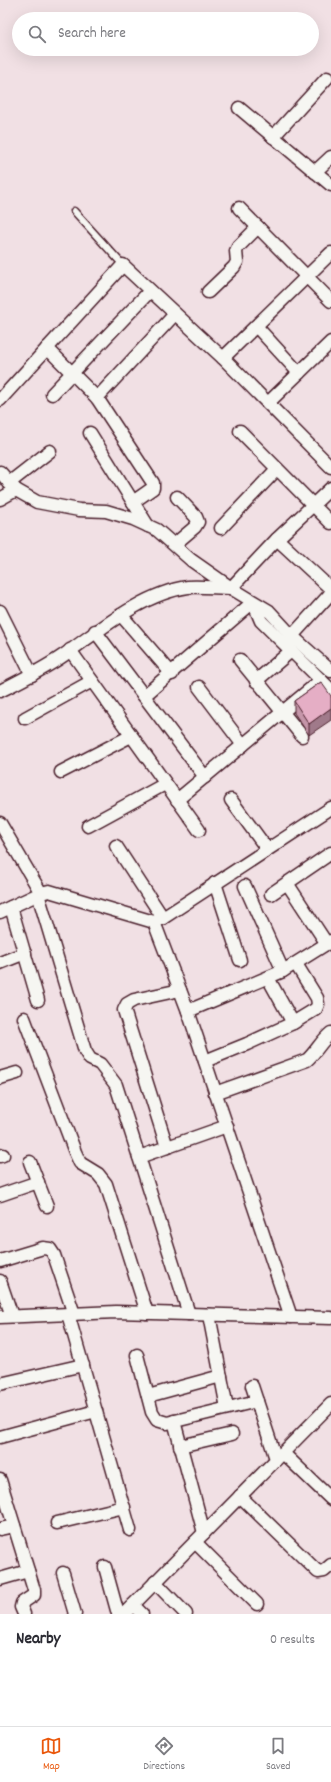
<!DOCTYPE html>
<style>
body{margin:0;font-family:Dekko,sans-serif;background:#f2f2f3;color:#2b2b33}
.list{margin:0;padding:0;list-style:none}
h2{display:flex;justify-content:space-between;align-items:center;height:52px;margin:0;padding:0 16px;font-size:17px}
h2 small{font-size:13px;font-weight:400;color:#7c7c81}
.icon{flex:none;width:22px;height:22px;fill:none;stroke:currentColor;stroke-width:2;stroke-linecap:round;stroke-linejoin:round}
.map{position:relative;flex:none;width:331px;height:1614px;overflow:hidden}
.search{position:absolute;background:#fff;box-shadow:0 4px 16px #0002;left:12px;right:12px;top:12px;height:44px;display:flex;align-items:center;gap:10px;box-sizing:border-box;padding:0 14px;border-radius:22px;color:#7c7c81;font-size:15px}
.sheet{height:112px;background:#fff}
nav{display:flex;justify-content:space-around;align-items:center;box-sizing:border-box;height:56px;border-top:1px solid #e1e1e2;background:#fff;font-size:11px;color:#7c7c81}
nav a{display:grid;justify-items:center;gap:2px}
nav .on{color:#ea580c}
.map>svg:first-child{display:block}
.lines{fill:none;stroke-linecap:round;stroke-linejoin:round}
.lane-casing{stroke:#4a1f2b;stroke-width:9}
.street-casing{stroke:#4a1f2b;stroke-width:15}
.lane{stroke:#f6f6f2;stroke-width:6}
.street{stroke:#f6f6f2;stroke-width:12}
.wall{fill:#c596a9;stroke:#4a1f2b}
.shaded-wall{fill:#a07a8a;stroke:#4a1f2b}
.building{fill:#e5aec5;stroke:#4a1f2b}
</style>
<div class="map">
<svg width="331" height="1614" viewBox="0 0 331 1614">
<rect width="100%" height="100%" fill="#f1e0e4"/>
<filter id="ink" filterUnits="userSpaceOnUse"><feTurbulence type="fractalNoise" baseFrequency=".025" numOctaves="2"/><feDisplacementMap in="SourceGraphic" scale="8" xChannelSelector="R" yChannelSelector="G"/><feConvolveMatrix kernelMatrix="1 2 1 2 8 2 1 2 1" color-interpolation-filters="sRGB"/></filter>
<g filter="url(#ink)">
<g class="lines">
<g class="lane-casing">
<path id="lane" d="M74,211L123,265"/>
</g>
<g class="street-casing">
<g id="street">
<path d="M239,108L331,185"/>
<path d="M273,137L327,78"/>
<path d="M315,172L331,157"/>
<path d="M239,208L331,301"/>
<path d="M208,292L234,267L237,262L236,251L238,247L258,227"/>
<path d="M256,326L299,373"/>
<path d="M47,348L97,398L153,483V488L133,502"/>
<path d="M223,358L331,253"/>
<path d="M52,394L150,291"/>
<path d="M97,398L175,314"/>
<path d="M0,400L123,265L223,358L331,467"/>
<path d="M268,403L331,342"/>
<path d="M240,431L331,523"/>
<path d="M90,433L148,526"/>
<path d="M0,472L16,490L37,502L79,510L106,511L133,519L157,530L191,560L231,588L269,611L292,636L331,671"/>
<path d="M9,483L50,451"/>
<path d="M0,499L16,490"/>
<path d="M221,528L277,469"/>
<path d="M277,539L331,589"/>
<path d="M175,544L195,527L198,522L196,517L177,497"/>
<path d="M253,602L261,621L331,690"/>
<path d="M0,611L32,675"/>
<path d="M121,615L172,674"/>
<path d="M95,631L205,777"/>
<path d="M292,636L331,593"/>
<path d="M70,650L199,830"/>
<path d="M240,660L302,736"/>
<path d="M256,681L291,651"/>
<path d="M199,687L243,745"/>
<path d="M0,691C22,680 44,669 64,655C100,630 143,593 188,587C202,586 217,588 231,588L277,539L331,488"/>
<path d="M144,696L253,602"/>
<path d="M25,718L92,681"/>
<path d="M61,772L131,736"/>
<path d="M177,800L321,680"/>
<path d="M231,800L267,849"/>
<path d="M0,823L41,893"/>
<path d="M88,826L165,784"/>
<path d="M116,846L163,918"/>
<path d="M215,883L240,960"/>
<path d="M287,883L327,944"/>
<path d="M245,886L283,971"/>
<path d="M38,894L85,1051L90,1059L100,1064L116,1085L189,1314"/>
<path d="M271,894L331,853"/>
<path d="M11,907L38,1000"/>
<path d="M0,912L41,893L49,891L154,922L163,918L331,808"/>
<path d="M154,922L188,1011L291,1317"/>
<path d="M0,963L25,953"/>
<path d="M268,978L293,1023"/>
<path d="M188,1011L283,971L331,941"/>
<path d="M24,1018L75,1152L80,1163L98,1174L106,1184L147,1313"/>
<path d="M205,1061L247,1044L293,1023L316,1009L318,1004L317,998L296,964"/>
<path d="M0,1078L17,1073"/>
<path d="M215,1093L307,1060C316,1052 321,1041 331,1033"/>
<path d="M167,1147L124,1010L127,1004L134,1000L180,990"/>
<path d="M0,1156L3,1155"/>
<path d="M139,1157L227,1126"/>
<path d="M30,1162L47,1206"/>
<path d="M0,1195L38,1182"/>
<path d="M0,1261L43,1248L50,1249L54,1255L74,1314"/>
<path d="M0,1281L12,1316"/>
<path d="M68,1314L130,1530"/>
<path d="M209,1315L227,1408"/>
<path d="M0,1317L116,1312L331,1318"/>
<path d="M137,1355L152,1412L157,1420L167,1423L257,1401"/>
<path d="M0,1384L83,1365"/>
<path d="M252,1386L276,1459"/>
<path d="M148,1396L221,1376"/>
<path d="M174,1421L204,1533"/>
<path d="M0,1437L96,1411"/>
<path d="M180,1446L232,1434"/>
<path d="M283,1453L331,1499"/>
<path d="M0,1480L34,1590V1595L22,1603L21,1607L24,1614"/>
<path d="M240,1496L318,1572L324,1571L331,1565"/>
<path d="M57,1523L124,1507"/>
<path d="M0,1529L14,1526"/>
<path d="M195,1542L257,1604"/>
<path d="M105,1567L118,1614"/>
<path d="M63,1573L75,1614"/>
<path d="M0,1579L28,1571"/>
<path d="M155,1582L186,1614"/>
<path d="M133,1605L142,1614"/>
<path d="M124,1614L331,1404"/>
</g>
</g>
<use href="#lane" class="lane"/>
<use href="#street" class="street"/>
</g>
<path class="wall" d="M321,682L309,735L294,713V701Z"/>
<path class="shaded-wall" d="M331,708V720L309,735V724Z"/>
<path class="building" d="M321,682L331,696V708L309,724L294,701Z"/>
</g>
</svg>
<div class="search"><svg class="icon" aria-label="search" viewBox="0 0 24 24"><circle cx="10" cy="10" r="6"/><path d="M15 15l6 6"/></svg>Search here</div>
</div>
<section class="sheet">
<h2>Nearby<small>0 results</small></h2>
<ul class="list">
</ul>
</section>
<nav>
<a class="on"><svg class="icon" aria-label="map" viewBox="0 0 24 24"><path d="M3 6l6-2 6 2 6-2v14l-6 2-6-2-6 2zM9 4v14M15 6v14"/></svg>Map</a>
<a><svg class="icon" aria-label="directions" viewBox="0 0 24 24"><path d="M12 3l9 9-9 9-9-9zM9 14v-3h6M13 9l2 2-2 2"/></svg>Directions</a>
<a><svg class="icon" aria-label="saved" viewBox="0 0 24 24"><path d="M7 4h10v16l-5-4-5 4z"/></svg>Saved</a>
</nav>
